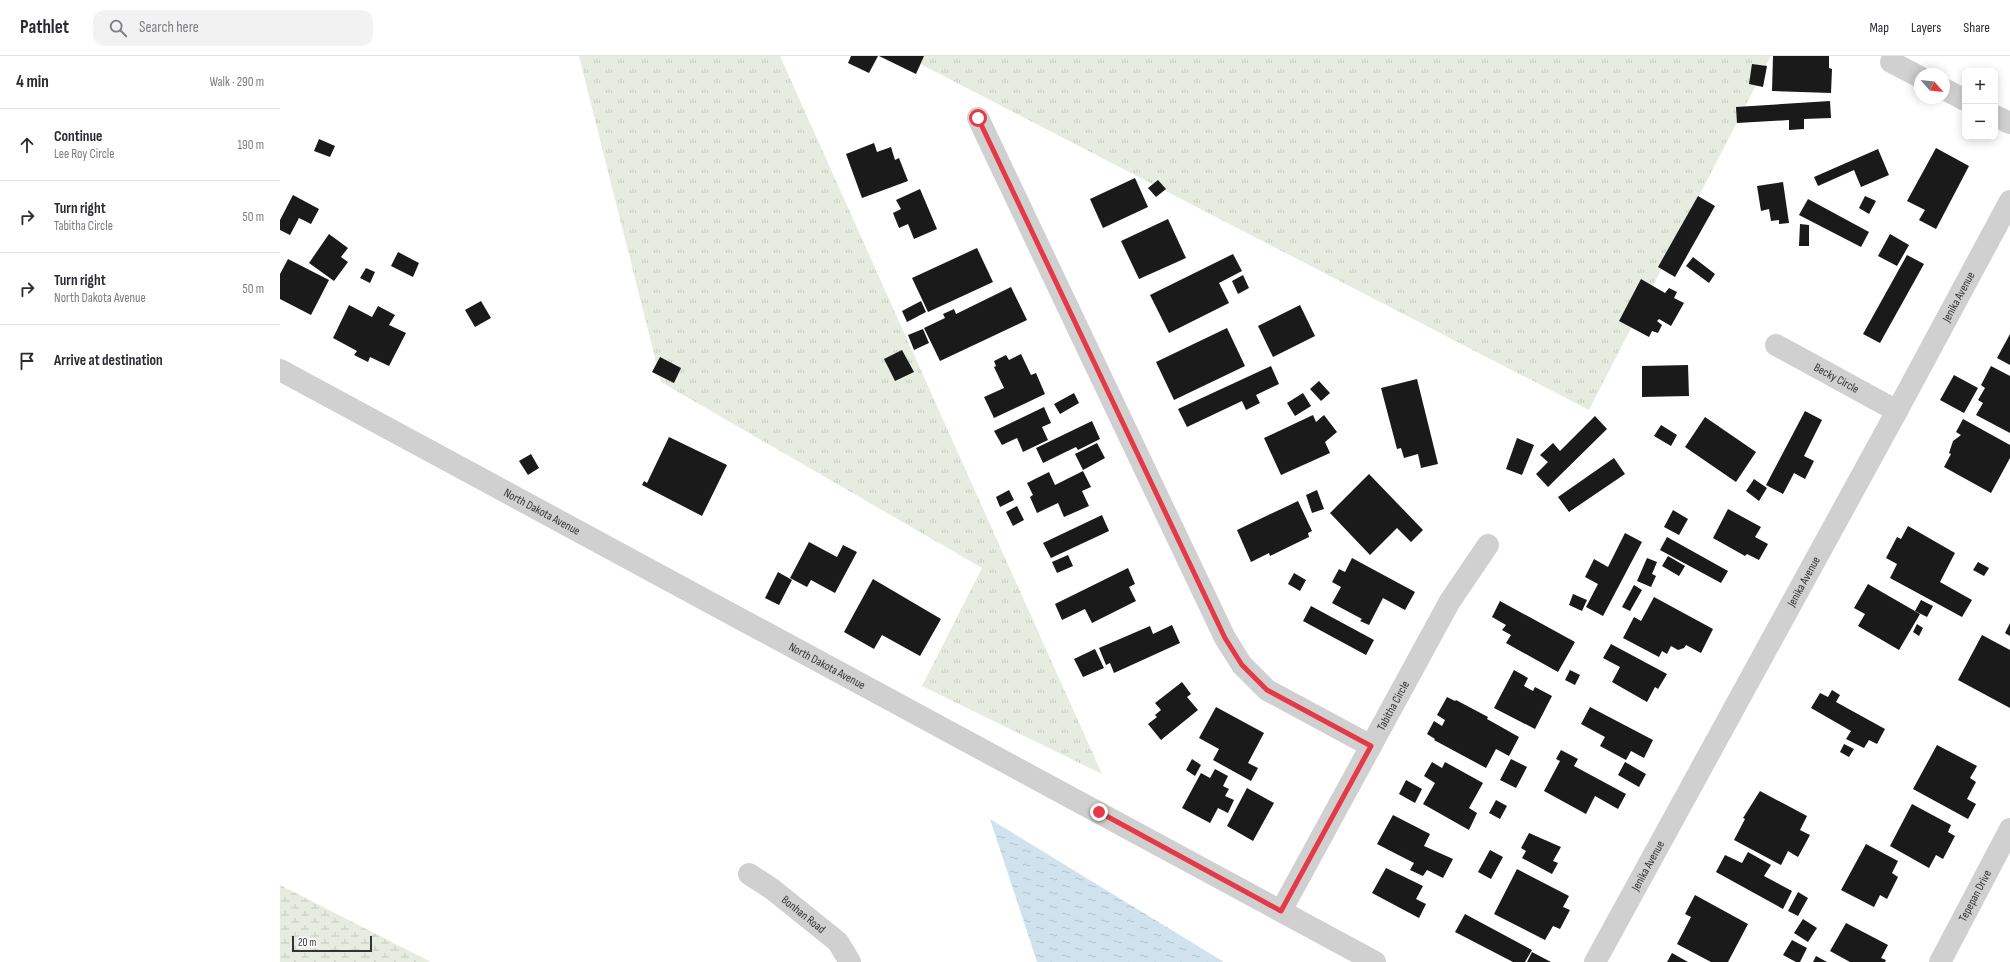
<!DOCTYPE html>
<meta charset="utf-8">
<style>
body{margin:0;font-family:"Sofia Sans Condensed",sans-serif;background:#f2f2f3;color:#2b2b33}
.controls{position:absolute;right:12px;top:12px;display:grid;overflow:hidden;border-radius:8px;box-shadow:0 2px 10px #0003}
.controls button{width:36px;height:36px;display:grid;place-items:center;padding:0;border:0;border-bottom:1px solid #e1e1e2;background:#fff;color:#2b2b33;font:20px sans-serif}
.compass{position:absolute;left:1634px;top:12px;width:36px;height:36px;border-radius:50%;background:#fff;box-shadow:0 2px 10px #0003;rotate:117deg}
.scale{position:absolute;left:12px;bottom:10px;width:80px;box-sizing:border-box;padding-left:4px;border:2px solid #333;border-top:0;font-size:11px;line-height:14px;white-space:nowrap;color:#333;-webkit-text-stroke:3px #fff;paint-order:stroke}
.stop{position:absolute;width:12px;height:12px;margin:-9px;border:3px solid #e63946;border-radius:50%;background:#fff}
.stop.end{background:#e63946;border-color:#fff;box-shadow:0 1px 4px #0008}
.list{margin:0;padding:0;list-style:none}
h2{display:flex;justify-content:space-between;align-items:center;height:52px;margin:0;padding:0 16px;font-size:17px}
h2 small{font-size:13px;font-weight:400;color:#7c7c81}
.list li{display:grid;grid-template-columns:26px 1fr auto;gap:12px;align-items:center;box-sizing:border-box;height:72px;padding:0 16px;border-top:1px solid #e1e1e2}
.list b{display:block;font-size:15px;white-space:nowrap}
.list p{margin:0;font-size:13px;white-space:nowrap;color:#7c7c81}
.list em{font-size:13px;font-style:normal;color:#7c7c81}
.icon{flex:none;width:22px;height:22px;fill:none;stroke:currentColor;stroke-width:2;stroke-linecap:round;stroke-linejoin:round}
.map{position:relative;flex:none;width:1730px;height:906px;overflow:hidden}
header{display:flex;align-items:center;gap:24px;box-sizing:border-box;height:56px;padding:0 20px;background:#fff;border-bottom:1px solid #e1e1e2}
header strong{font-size:19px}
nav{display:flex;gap:22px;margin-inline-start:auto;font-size:14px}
.search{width:280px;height:36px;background:#f2f2f3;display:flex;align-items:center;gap:10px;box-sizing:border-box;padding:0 14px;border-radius:12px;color:#7c7c81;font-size:15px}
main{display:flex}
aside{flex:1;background:#fff}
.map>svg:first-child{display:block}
.grass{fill:url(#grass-tufts)}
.wetland{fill:url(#wetland-marsh)}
.water{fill:url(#water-ripples)}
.building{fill:#1a1a1a}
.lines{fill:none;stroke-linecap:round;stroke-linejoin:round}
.street{stroke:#d0d0d0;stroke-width:22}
.route{stroke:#e63946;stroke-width:5}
.labels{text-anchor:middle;stroke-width:4;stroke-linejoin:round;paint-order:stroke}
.street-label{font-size:12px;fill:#333;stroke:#fff}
</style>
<header>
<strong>Pathlet</strong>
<div class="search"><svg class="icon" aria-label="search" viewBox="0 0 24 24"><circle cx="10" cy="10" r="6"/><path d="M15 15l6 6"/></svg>Search here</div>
<nav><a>Map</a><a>Layers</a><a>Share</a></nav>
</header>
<main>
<aside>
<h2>4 min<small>Walk · 290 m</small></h2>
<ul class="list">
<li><svg class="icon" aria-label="ahead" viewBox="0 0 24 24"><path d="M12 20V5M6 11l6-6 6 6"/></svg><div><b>Continue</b><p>Lee Roy Circle</p></div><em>190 m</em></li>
<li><svg class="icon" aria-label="right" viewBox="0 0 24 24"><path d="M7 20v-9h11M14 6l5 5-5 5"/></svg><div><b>Turn right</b><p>Tabitha Circle</p></div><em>50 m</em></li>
<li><svg class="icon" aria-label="right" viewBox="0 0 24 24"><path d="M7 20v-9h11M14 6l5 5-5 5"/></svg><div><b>Turn right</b><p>North Dakota Avenue</p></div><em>50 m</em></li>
<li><svg class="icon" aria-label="arrive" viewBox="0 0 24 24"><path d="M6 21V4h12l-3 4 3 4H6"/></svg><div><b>Arrive at destination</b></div></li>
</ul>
</aside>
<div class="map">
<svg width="1730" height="906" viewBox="0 0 1730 906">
<defs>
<pattern id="grass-tufts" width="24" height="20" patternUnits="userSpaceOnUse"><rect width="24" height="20" fill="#e6ecdf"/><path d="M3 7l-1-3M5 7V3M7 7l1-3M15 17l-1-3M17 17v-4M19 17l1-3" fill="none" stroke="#c6cbc0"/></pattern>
<pattern id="wetland-marsh" width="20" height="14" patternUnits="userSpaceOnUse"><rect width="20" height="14" fill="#e6ecdf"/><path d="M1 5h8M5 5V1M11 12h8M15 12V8" fill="none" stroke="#c6cbc0"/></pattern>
<pattern id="water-ripples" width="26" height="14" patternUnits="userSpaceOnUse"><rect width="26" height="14" fill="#cfe2ee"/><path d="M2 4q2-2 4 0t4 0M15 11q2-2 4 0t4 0" fill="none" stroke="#b2c2cd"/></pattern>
</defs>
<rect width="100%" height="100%" fill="#fff"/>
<g class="grass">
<path d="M299,0H500L822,718L642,630L702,512L381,326Z"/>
<path d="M625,0H1491L1309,354Z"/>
</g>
<path class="wetland" d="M0,829L151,906H0Z"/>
<path class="water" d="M710,763L944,906H757Z"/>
<g class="building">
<path d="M571,0H598L589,17L568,7Z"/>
<path d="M599,0H644L636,18Z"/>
<path d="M1493,0H1549V12L1552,13L1551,37L1492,35Z"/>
<path d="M1472,8L1487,10L1483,31L1469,28Z"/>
<path d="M1550,45L1551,62L1524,63V73L1509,74V64L1457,67L1456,51Z"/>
<path d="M39,83L55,90L50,101L34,95Z"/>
<path d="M594,87L597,96L611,91L615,104L619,102L628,125L582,142L566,98Z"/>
<path d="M1656,92L1689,110L1656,173L1639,164L1645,154L1627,145Z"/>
<path d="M1598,93L1609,119L1581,131L1574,114L1538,130L1534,121Z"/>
<path d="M855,122L868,151L823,172L810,143Z"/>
<path d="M878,124L886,133L876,141L868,132Z"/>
<path d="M1503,126L1509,167L1499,168V164L1491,165L1489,153L1481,155L1477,130Z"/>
<path d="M640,133L657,173L634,183L628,168L619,172L613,157L621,153L616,144Z"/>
<path d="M13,139L39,153L31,168L19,162L10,179L0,174V164Z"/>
<path d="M1418,140L1435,150L1395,221L1378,211Z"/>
<path d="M1585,140L1596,145L1589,158L1579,152Z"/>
<path d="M1528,143L1589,176L1581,191L1519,159Z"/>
<path d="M888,163L906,202L859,223L841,185Z"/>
<path d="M1520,168L1529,169V190H1519Z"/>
<path d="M49,178L68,192L61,201L68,206L54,225L29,207Z"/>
<path d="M1610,178L1629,189L1617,210L1598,200Z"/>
<path d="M697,192L713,226L648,256L632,222Z"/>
<path d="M118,196L139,207L133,221L111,210Z"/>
<path d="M953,198L962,215L939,227L949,247L889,277L870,239Z"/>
<path d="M1627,199L1644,208L1600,287L1583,278Z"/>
<path d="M1413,201L1435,218L1429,227L1406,210Z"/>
<path d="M8,203L49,224L31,259L0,243V218Z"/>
<path d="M86,212L95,216L90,227L80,222Z"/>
<path d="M963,219L969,232L958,238L952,225Z"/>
<path d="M1361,223L1385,237L1389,232L1397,236L1394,242L1404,247L1391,270L1379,263L1377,265L1382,269L1378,277L1372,275L1369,281L1339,265Z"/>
<path d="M731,231L747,264L660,305L644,272L665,262L663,258L674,253L676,258Z"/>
<path d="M201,245L211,262L195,271L185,254Z"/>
<path d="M641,245L646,256L627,266L622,255Z"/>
<path d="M69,249L92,261L98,250L115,259L109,269L126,277L109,310L90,301L88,306L74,299L77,295L53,282Z"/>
<path d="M1020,249L1035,280L993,301L978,270Z"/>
<path d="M947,272L965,310L894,344L876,306Z"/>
<path d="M643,273L649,287L634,294L628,279Z"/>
<path d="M1730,278V309L1717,302Z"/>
<path d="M622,294L634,316L615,325L604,303Z"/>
<path d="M741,298L751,319L756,317L765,338L714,362L704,341L724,332L714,311L716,310L714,305L726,299L729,304Z"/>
<path d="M380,301L401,312L394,327L372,316Z"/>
<path d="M1408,309L1409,340L1362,341V310Z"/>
<path d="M991,310L999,328L976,339L980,347L966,354L962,345L907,371L898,353Z"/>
<path d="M1711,310L1730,320V377L1696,359L1703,347L1698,344L1705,332L1701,329Z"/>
<path d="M1674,319L1698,332L1684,357L1660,344Z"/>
<path d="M1137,323L1158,408L1141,412L1138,398L1124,402L1121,392L1117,393L1101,332Z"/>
<path d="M1039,325L1050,337L1041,345L1030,333Z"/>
<path d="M794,337L799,347L780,358L774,348Z"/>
<path d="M1023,337L1031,350L1015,360L1007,347Z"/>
<path d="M764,351L771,367L762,371L768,384L743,396L737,382L722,389L714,375Z"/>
<path d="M1525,355L1542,364L1524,400L1534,405L1525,423L1514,417L1503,438L1486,429Z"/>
<path d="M1033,359L1036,366L1044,359L1057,376L1045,386L1050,397L1001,419L984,382Z"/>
<path d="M1315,360L1327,373L1268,431L1256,418L1268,406L1260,399L1273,387L1280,395Z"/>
<path d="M1425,361L1476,396L1456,426L1405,391Z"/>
<path d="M1683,363L1730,389V402L1711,437L1664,411L1671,398L1669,397L1673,385L1681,379L1676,376Z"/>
<path d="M812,365L820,383L798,394L796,391L763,407L756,392Z"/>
<path d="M1381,369L1397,379L1391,390L1374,380Z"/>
<path d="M389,381L447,409L422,460L362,429L364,425L367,427Z"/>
<path d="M1237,382L1254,389L1242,419L1226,413Z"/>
<path d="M817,387L825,402L803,414L795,398Z"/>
<path d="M251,398L259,412L248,419L239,405Z"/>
<path d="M1334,402L1345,418L1289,456L1278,441Z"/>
<path d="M803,415L811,431L802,435L809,450L784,461L778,447L757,457L750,441L753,439L747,427L769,416L775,429Z"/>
<path d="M1089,418L1143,474L1131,486L1117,472L1090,499L1050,457Z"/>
<path d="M1474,423L1487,432L1479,445L1466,435Z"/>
<path d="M729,434L734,444L720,451L716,441Z"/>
<path d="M1037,434L1044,453L1032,457L1026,439Z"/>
<path d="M1018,445L1032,475L1028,477L1029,481L990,500L989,497L971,506L957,474Z"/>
<path d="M737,450L744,464L733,470L726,456Z"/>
<path d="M1448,453L1481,471L1475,481L1488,488L1479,504L1467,498L1465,500L1433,482Z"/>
<path d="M1393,454L1408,463L1399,479L1384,471Z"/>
<path d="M822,459L829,475L771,502L763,487Z"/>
<path d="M1628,470L1675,497L1660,526L1692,544L1682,561L1610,522L1617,508L1606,502L1617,481L1621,483Z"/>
<path d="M1345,477L1362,486L1323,560L1306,551L1318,528L1305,521L1314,503L1328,511Z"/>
<path d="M1387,481L1448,515L1441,527L1380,494Z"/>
<path d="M529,486L557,501L563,489L577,496L555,537L531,524L527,531L510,522Z"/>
<path d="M788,499L793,510L777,517L772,506Z"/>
<path d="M1388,500L1405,510L1399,520L1382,510Z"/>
<path d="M1072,502L1135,536L1125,554L1103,542L1089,569L1080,565L1082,563L1052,547L1061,531L1052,526L1059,513L1065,516Z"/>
<path d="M1367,502L1377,506L1372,518L1376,520L1371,531L1357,525Z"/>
<path d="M1698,506L1709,512L1704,520L1693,514Z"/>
<path d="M848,512L855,528L849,531L856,545L812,567L805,553L782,564L775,548Z"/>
<path d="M498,516L512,524L499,549L485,542Z"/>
<path d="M1014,517L1026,524L1020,535L1008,528Z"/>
<path d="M593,523L661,563L640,600L602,579L594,593L564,576Z"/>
<path d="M1588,528L1640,558L1619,594L1578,570L1585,558L1574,552Z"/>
<path d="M1354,529L1362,534L1350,555L1342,551Z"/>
<path d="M1293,538L1307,544L1302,555L1289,549Z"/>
<path d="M1374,541L1433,573L1421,597L1406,589L1404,592L1398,594L1391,590L1387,598L1382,595L1379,601L1343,582L1354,561L1361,565Z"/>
<path d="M1641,544L1653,550L1647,561L1635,555Z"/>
<path d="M1220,545L1295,586L1278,616L1226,587L1231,579L1222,574L1226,569L1212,561Z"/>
<path d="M1031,550L1094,584L1086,599L1023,565Z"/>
<path d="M1730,567V580L1725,577Z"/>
<path d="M1637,568L1643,572L1639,580L1633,576Z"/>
<path d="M892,569L900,587L834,617L830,607L826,609L819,592L870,570L873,578Z"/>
<path d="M1702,579L1730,594V652L1678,624Z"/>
<path d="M1331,588L1387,618L1378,633L1375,631L1367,646L1332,626L1340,611L1323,602Z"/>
<path d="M815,593L824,612L803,621L794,603Z"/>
<path d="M1234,614L1248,622L1244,630L1253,635L1255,631L1272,640L1255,673L1214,652Z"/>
<path d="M1290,614L1300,619L1295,629L1285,624Z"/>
<path d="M902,626L911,638L907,641L918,654L881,684L868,668L877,661L875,659L881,654L875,647Z"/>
<path d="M1552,634L1560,639L1556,646L1605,673L1597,688L1589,684L1584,692L1566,683L1571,675L1531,652L1540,637L1548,641Z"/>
<path d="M1167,641L1175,645L1176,644L1208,661L1207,663L1239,681L1229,700L1216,693L1206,712L1154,684L1155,683L1147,678L1154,665L1162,670L1165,664L1157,659Z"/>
<path d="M936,651L984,677L968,707L978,712L971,725L933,704L939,693L919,682Z"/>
<path d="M1310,651L1373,684L1364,702L1351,695L1346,704L1320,690L1325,681L1301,668Z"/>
<path d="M1564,688L1574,693L1569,701L1560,696Z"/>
<path d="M1657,689L1697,710L1690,722L1696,726L1687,743L1696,748L1688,763L1633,733Z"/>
<path d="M1281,694L1298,703L1294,710L1346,738L1338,753L1315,740L1306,758L1264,735L1280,705L1276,703Z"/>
<path d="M912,703L921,709L915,720L906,714Z"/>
<path d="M1231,703L1247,711L1236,732L1220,724Z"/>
<path d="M1152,706L1162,712L1165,706L1203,727L1189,752L1197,757L1189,774L1143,748L1155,727L1144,720Z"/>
<path d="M1345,706L1366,718L1359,731L1338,719Z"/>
<path d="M935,713L948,720L943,730L949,733L945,740L954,744L948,757L938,752L930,767L902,752L921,717L930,722Z"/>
<path d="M1126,724L1142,733L1135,747L1119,738Z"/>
<path d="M967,732L994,747L973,785L947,770Z"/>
<path d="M1480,735L1527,760L1520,774L1530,779L1518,801L1508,795L1501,809L1454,784L1465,763L1463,762Z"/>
<path d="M1216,744L1227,750L1220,763L1209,757Z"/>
<path d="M1632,748L1671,769L1668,776L1675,780L1663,803L1656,799L1649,812L1610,790Z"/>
<path d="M1113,759L1150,778L1144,790L1173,803L1163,822L1147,814L1143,820L1130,814L1134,807L1097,788Z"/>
<path d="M1249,777L1281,791L1273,805L1278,807L1272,818L1242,802L1246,795L1241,792Z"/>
<path d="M1586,788L1618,805L1612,817L1618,821L1607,843L1600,839L1594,851L1561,834Z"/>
<path d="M1210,794L1223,801L1211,823L1198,816Z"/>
<path d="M1468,796L1491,809L1484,820L1512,835L1503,853L1436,816L1445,799L1462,807Z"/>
<path d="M1106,812L1143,830L1136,843L1146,848L1139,862L1092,837Z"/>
<path d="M1237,813L1289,840L1283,851L1290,854L1280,873L1273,870L1265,884L1214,858Z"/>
<path d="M1518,836L1528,842L1518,860L1508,855Z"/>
<path d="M1415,839L1468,868L1448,906H1431L1397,888L1411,861L1405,858Z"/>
<path d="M1185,858L1252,894L1245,906H1233L1175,876Z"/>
<path d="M1523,863L1537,872L1528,886L1514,877Z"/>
<path d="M1566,867L1608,889L1601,902L1606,904L1605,906H1570L1550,895Z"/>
<path d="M1512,884L1527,892L1520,906H1516L1503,899Z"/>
<path d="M1252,896L1271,906H1247Z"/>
<path d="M1392,897L1408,906H1387Z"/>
<path d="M1536,900L1547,906H1533Z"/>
</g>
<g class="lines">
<g class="street">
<path d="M1611,6L1640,21"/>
<path d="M1664,33L1685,44"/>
<path d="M1715,60L1730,67"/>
<path d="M698,62L945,582L962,609L987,634L1091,690"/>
<path id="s1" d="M1496,289L1617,355"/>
<path id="s2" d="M0,314L1095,906"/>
<path id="s3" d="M469,818L492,833L558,886L570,906"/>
<path id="s4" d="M1001,855L1170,545L1208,489"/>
<path id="s5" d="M1315,906L1617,355L1730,145"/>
<path id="s6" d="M1660,906L1730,773"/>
</g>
</g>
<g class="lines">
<path class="route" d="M698,62L945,582L962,609L987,634L1091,690L1001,855L819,756"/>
</g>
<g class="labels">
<g class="street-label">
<text dy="4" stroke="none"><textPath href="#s5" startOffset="758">Jenika Avenue</textPath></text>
<text dy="4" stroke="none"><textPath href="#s1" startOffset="69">Becky Circle</textPath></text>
<text dy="4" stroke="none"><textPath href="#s2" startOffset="298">North Dakota Avenue</textPath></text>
<text dy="4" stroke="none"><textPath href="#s5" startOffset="434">Jenika Avenue</textPath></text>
<text dy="4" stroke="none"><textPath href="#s2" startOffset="622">North Dakota Avenue</textPath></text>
<text dy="4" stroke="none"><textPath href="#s4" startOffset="234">Tabitha Circle</textPath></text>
<text dy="4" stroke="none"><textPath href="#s5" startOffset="110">Jenika Avenue</textPath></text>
<text dy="4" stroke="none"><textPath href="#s6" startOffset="75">Tepepan Drive</textPath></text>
<text dy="4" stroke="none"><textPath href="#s3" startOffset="68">Bonhan Road</textPath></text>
</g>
</g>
</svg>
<div class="controls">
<button>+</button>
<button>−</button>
</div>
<svg class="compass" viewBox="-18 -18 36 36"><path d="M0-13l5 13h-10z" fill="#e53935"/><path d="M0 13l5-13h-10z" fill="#7c7c81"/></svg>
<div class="scale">20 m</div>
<div class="stop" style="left:698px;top:62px"></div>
<div class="stop end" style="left:819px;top:756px"></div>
</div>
</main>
